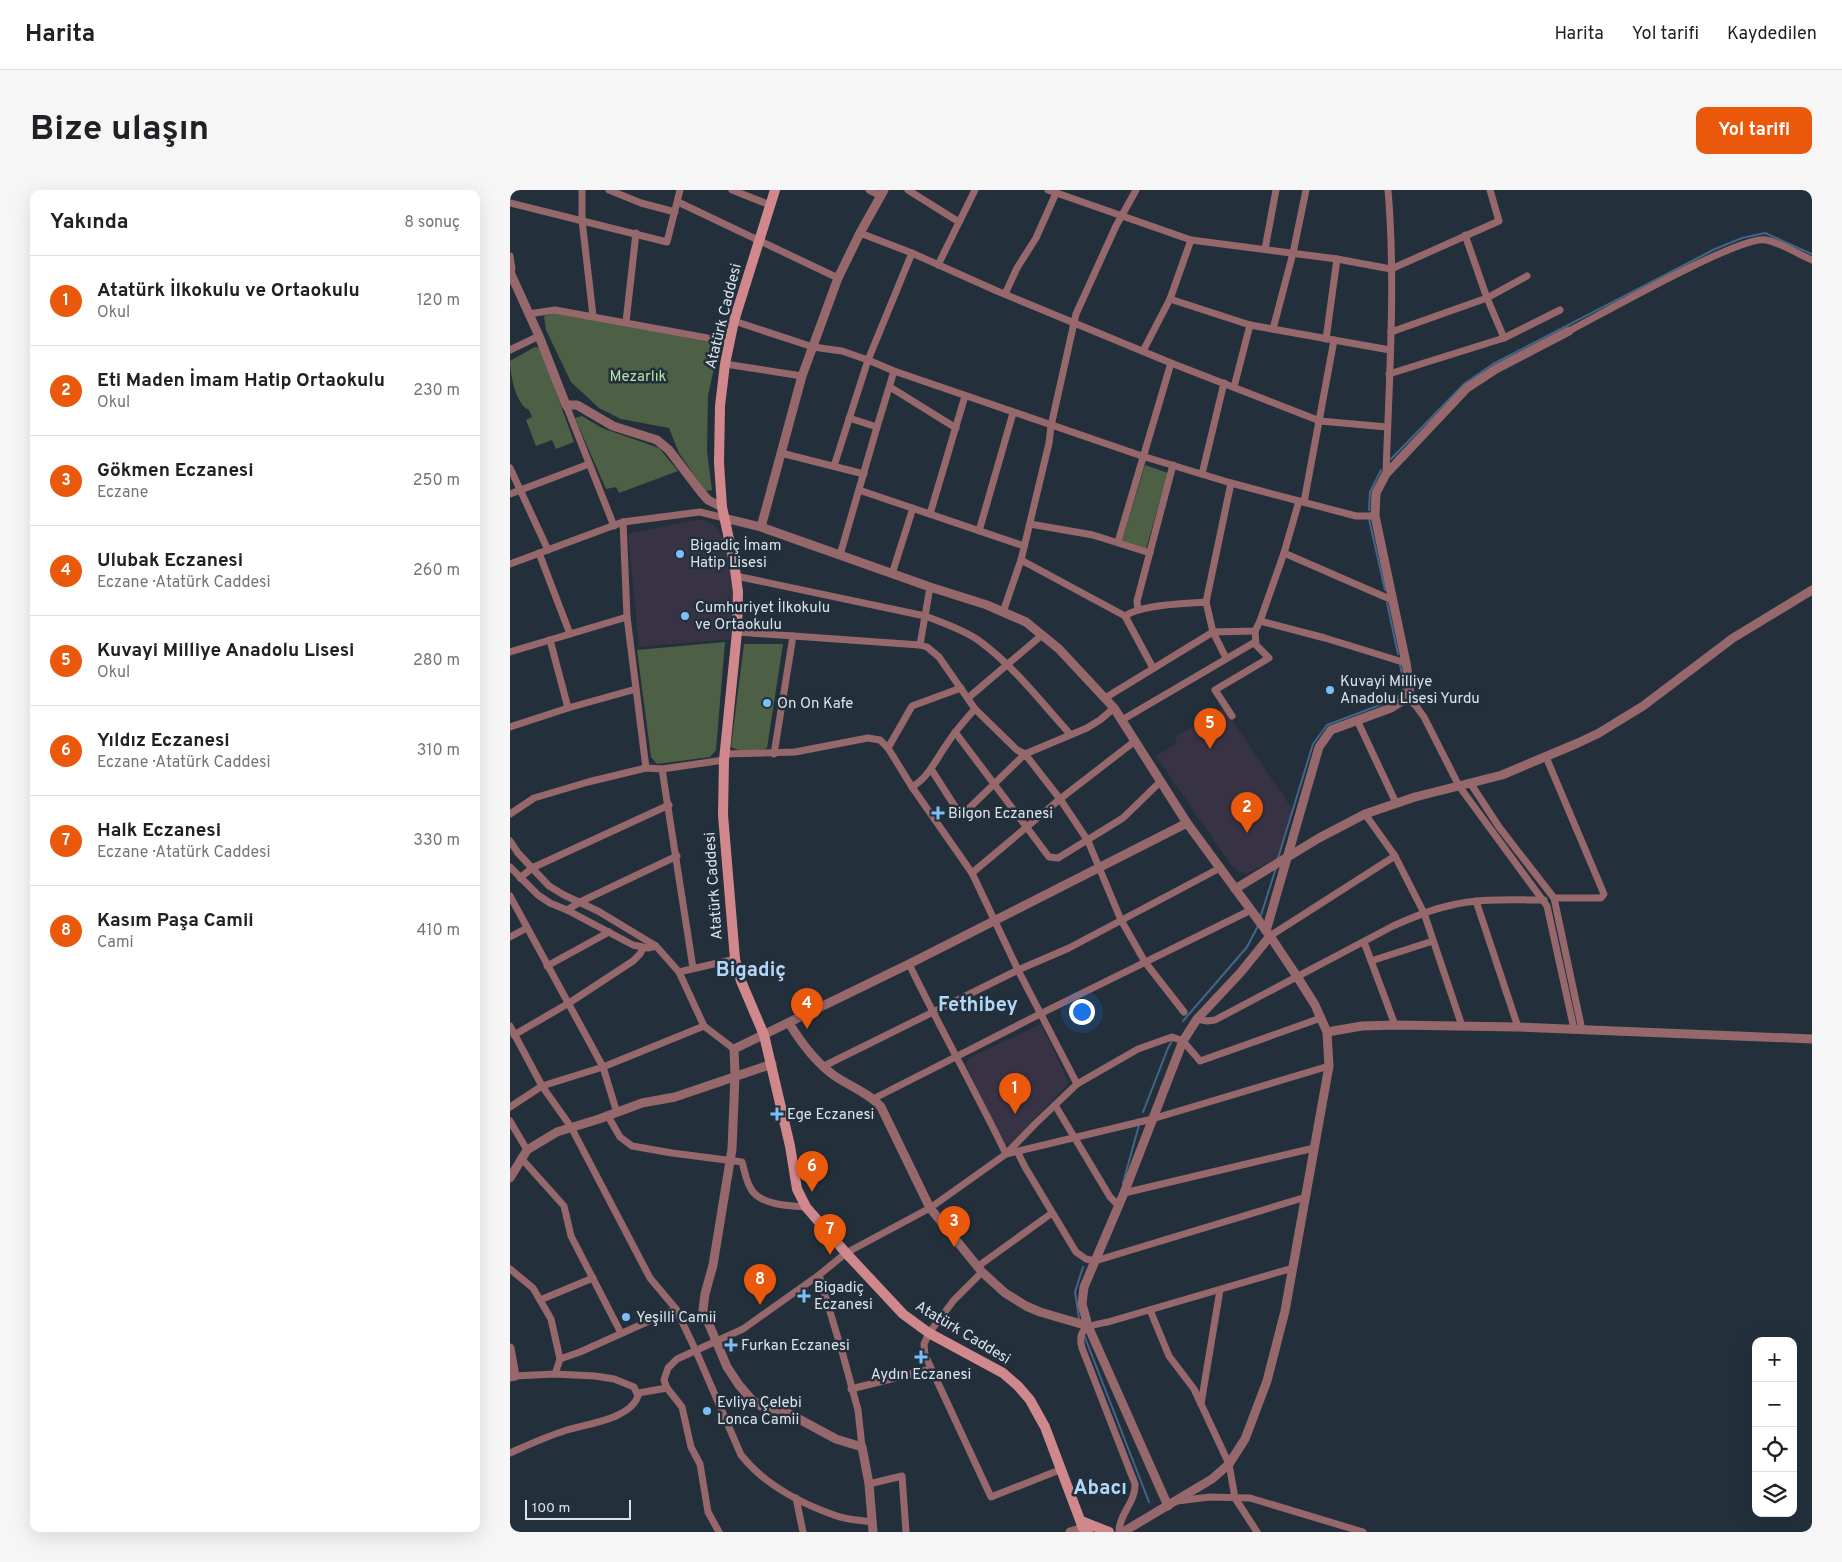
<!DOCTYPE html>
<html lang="tr">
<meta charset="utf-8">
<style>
body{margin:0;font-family:Overpass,sans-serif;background:#f6f6f6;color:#202124}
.controls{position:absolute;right:15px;bottom:15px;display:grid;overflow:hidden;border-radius:10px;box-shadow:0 5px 20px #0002}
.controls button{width:45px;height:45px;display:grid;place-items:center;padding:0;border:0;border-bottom:1px solid #e0e0e0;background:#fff;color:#202124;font:25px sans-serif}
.scale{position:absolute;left:15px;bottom:12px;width:106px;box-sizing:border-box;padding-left:5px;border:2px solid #dae3ea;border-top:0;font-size:14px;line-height:18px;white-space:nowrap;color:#dae3ea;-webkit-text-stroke:4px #23303c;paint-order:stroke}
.you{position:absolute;left:571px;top:821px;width:18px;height:18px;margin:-12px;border:4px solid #fff;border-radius:50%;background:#1a73e8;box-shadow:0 0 0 8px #1a73e833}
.badge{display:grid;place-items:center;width:32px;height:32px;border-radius:50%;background:#ea580c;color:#fff;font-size:16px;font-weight:700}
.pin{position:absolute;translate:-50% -41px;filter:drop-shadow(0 1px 2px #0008)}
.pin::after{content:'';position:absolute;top:26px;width:18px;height:15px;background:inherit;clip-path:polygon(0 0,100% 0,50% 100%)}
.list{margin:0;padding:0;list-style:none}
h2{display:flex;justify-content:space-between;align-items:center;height:65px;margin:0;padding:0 20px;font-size:21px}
h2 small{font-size:16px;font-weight:400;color:#757577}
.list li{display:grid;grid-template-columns:32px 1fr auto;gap:15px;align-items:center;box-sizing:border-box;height:90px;padding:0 20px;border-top:1px solid #e0e0e0}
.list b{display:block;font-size:19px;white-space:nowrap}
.list p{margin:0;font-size:16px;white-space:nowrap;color:#757577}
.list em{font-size:16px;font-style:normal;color:#757577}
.icon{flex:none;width:28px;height:28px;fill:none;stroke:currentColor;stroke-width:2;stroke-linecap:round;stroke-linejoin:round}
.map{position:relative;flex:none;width:1302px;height:1342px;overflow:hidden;border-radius:10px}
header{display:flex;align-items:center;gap:30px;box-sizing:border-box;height:70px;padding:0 25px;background:#fff;border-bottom:1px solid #e0e0e0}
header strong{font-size:24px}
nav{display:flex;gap:28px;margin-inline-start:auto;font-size:18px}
.intro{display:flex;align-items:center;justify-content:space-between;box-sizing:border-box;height:120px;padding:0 30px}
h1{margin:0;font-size:35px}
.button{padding:12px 22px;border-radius:10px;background:#ea580c;color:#fff;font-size:18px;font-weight:700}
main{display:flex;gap:30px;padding:0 30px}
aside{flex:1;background:#fff;border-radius:10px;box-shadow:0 5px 20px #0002}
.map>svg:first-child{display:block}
.education{fill:#383344}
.green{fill:#4d5f44}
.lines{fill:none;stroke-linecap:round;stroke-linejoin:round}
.stream{stroke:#436589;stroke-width:2}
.minor{stroke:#96686b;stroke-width:7}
.tertiary{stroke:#96686b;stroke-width:9}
.secondary{stroke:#d0888c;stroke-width:10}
.poi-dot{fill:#7cbef9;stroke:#23303c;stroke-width:2}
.labels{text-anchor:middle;stroke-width:5;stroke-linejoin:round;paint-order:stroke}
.street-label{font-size:15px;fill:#dae3ea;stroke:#23303c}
.park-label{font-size:15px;fill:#b6e2a0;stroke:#23303c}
.poi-label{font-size:15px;fill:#dae3ea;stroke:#23303c;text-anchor:start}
.district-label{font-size:20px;font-weight:bold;fill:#b3d7f8;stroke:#23303c}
</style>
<header>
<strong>Harita</strong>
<nav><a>Harita</a><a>Yol tarifi</a><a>Kaydedilen</a></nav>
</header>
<div class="intro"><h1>Bize ulaşın</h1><a class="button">Yol tarifi</a></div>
<main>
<aside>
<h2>Yakında<small>8 sonuç</small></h2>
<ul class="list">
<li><span class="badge">1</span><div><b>Atatürk İlkokulu ve Ortaokulu</b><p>Okul</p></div><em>120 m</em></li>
<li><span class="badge">2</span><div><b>Eti Maden İmam Hatip Ortaokulu</b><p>Okul</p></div><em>230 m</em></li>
<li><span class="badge">3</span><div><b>Gökmen Eczanesi</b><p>Eczane</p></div><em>250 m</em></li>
<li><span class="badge">4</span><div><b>Ulubak Eczanesi</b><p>Eczane · Atatürk Caddesi</p></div><em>260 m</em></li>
<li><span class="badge">5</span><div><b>Kuvayi Milliye Anadolu Lisesi</b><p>Okul</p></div><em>280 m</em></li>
<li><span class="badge">6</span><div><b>Yıldız Eczanesi</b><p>Eczane · Atatürk Caddesi</p></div><em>310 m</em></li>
<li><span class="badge">7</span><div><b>Halk Eczanesi</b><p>Eczane · Atatürk Caddesi</p></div><em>330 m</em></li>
<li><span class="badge">8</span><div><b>Kasım Paşa Camii</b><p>Cami</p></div><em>410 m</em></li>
</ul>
</aside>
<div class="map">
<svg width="1302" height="1342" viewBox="0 0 1302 1342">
<rect width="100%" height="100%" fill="#23303c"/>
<g class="education">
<path d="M186,330H195L204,336L216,350L223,377L224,436L221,449L129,457L118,344Z"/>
<path d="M714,518L782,619L770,667L738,683L730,682L722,676L646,566L667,553L665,547Z"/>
<path d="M531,834L559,893L500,954H494L456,875L459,868Z"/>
</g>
<g class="green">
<path d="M45,123L209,154L198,206L197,261L202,300L195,301L169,263L159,238L111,229L89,218L61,192L36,140L34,126Z"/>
<path d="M25,157L30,158L64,252L46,259L42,250L26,256L16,230L22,227L19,220C6,215 0,184 0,171Z"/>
<path d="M72,226L92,238L149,258L168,281L109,303L106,297L96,299L65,228Z"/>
<path d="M635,275L658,283L636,359L612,351Z"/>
<path d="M215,452L206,560L200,567L147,574L141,567L127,460Z"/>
<path d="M234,454H273L257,558C247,561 231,563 221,557Z"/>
</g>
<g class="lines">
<g class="stream">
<path d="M881,269L954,194L983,174L1205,59L1232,48L1255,43L1302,64"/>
<path d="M859,320L860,302L871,280"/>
<path d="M859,329L875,400"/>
<path d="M877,413L888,464"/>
<path d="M768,668L803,554L817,535L878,512L892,504L894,497L890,474"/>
<path d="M751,725L766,678"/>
<path d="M673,831L737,757L748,736"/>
<path d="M633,922L658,858L663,849"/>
<path d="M613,993L629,935"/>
<path d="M569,1128L565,1102L573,1077"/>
<path d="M574,1145L639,1312"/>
</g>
<g class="minor">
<path d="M72,0V30L83,126"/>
<path d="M99,0L131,13L165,22"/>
<path d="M222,0L260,15"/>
<path d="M359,0L371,6"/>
<path d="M398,0L449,32"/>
<path d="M538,0L681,50L827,69L881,79L989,31L980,0"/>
<path d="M168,12L328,88"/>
<path d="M0,13L157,52L170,0"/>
<path d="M350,43L402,63L487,101L661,173L810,231L877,237"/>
<path d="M955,45L977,108L994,148"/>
<path d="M755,59L766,0"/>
<path d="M0,66L2,79L0,83"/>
<path d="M428,75L465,0"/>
<path d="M495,104L507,78L526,48L546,3"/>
<path d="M660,109L740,135L880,160"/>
<path d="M18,124L45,120L219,152"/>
<path d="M224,131L303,157L332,161L358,170L384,181L632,266L721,293L846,326H865"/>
<path d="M116,132L126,43"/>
<path d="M763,139L783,63L796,0"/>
<path d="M1059,141C1090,125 1232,44 1256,50C1272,53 1287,64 1302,70"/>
<path d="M881,142L977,108L1017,86"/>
<path d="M816,149L827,69"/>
<path d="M0,160L29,146"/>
<path d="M633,161L660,109L681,50"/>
<path d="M215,174L292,186"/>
<path d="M879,184L994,148L1050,120"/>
<path d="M380,197L446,238"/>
<path d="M724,197L740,135"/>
<path d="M56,215L104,336"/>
<path d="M339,228L367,237"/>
<path d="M271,263L354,284"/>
<path d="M324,276L358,170L402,63"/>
<path d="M0,278L38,360"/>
<path d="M692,284L714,193"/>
<path d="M876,284C879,189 886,94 878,0"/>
<path d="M349,300L514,356"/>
<path d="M0,304L79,274"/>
<path d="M794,312L824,150"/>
<path d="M420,324L455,206"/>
<path d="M113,332L117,427L136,578"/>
<path d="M520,334L583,345L640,363"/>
<path d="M469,341L503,223"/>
<path d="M608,352L661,173"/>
<path d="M29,363L60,444"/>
<path d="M774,363L882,410"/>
<path d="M330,365L367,237L384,181"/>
<path d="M511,370L615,426L643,478"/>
<path d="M0,374L113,332L190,322L214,328"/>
<path d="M382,384L403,318"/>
<path d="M226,386L415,426C433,433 452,439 468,450C503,475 531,512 560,544"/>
<path d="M696,412L721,293"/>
<path d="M628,420L627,411L663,275"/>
<path d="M493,422L511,370L539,253L541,236L566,124L606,36L626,0"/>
<path d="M615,426C632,414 675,414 696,412L703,442L716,468"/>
<path d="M750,431L815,448L896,473"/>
<path d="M227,442L410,455L417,457L429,467L465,519C455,530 445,541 437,554C426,569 419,587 402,597"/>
<path d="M40,450L58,518"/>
<path d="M410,455L420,397"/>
<path d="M0,462L117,427"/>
<path d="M458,508L532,445"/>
<path d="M595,508L703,442L745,441L750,431L774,363L789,311"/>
<path d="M897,508L906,516L914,527L949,596L1037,716L1064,839"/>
<path d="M465,519L507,560L515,564L577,538L590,530L604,518"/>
<path d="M722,526L705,500L759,468L746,455L745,441"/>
<path d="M612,530L745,452"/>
<path d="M847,530L886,613"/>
<path d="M0,537L58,518L126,499"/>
<path d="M445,542L539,667L548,668L613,628L651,591"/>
<path d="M378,558L402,516L451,498"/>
<path d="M215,564L285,562L358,548L370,550L378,558L402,597L462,683L508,780L567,894"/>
<path d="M264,564L283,446"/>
<path d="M152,579L183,778"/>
<path d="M421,579L451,626L515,564L550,609L578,651L611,730L635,772L674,822"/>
<path d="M961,594L989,637L1044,708H1091L1094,704L1036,567"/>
<path d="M0,624L24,608L78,592L136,578L152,579L214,570"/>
<path d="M855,624L885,666L914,723L952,836"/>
<path d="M0,651L8,663L39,696L54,705L88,721L146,756L169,782L225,769"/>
<path d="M0,677L28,705L40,713L57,720L123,755L138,758L146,756"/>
<path d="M462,683L550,609L625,551"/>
<path d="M10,688L22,678L159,615"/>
<path d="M0,706L93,877L107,923"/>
<path d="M1044,708L1072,840"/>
<path d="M966,711L1008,837"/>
<path d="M57,720L70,712L167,666"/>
<path d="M760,746L885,666"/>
<path d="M0,747L17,738"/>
<path d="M854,752L885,835"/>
<path d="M861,771L923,751"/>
<path d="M399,774C430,838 465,900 496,964L642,929L819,876"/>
<path d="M37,776L99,742"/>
<path d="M169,782L194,836L224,859"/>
<path d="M687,829L697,831L705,830L883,736C901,728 919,720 938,716C969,708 1002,710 1034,710"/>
<path d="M0,836L32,896L61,937L140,1088L166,1119L186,1161L231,1265C254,1294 290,1313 324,1325C336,1330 350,1330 362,1332"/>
<path d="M4,845L59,813L123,771L130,764L133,758"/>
<path d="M314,876L508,780L559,758L710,678"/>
<path d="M363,909L532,823L741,720"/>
<path d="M545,915L600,1007L608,1015"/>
<path d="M0,917L32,896L93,877L194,836"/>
<path d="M98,926L110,947L122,956L162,963L232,972C235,982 236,993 243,1002C254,1015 280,1016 296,1017"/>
<path d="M0,931L17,960"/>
<path d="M508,963L515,977L566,1062L576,1069L585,1071L796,1007"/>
<path d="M11,968L54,1016L61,1046L111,1143"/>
<path d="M614,1003L804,958"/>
<path d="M467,1077L542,1023"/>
<path d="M0,1079L23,1098L41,1129L50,1169"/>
<path d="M472,1082L444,1110L419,1143L414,1154L415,1165L481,1307L552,1279"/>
<path d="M309,1085L333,1165L348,1220L352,1257"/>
<path d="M30,1110L83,1088"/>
<path d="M640,1120L659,1166L684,1199L719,1274L725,1308L747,1342"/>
<path d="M45,1184L50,1169L70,1162L166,1119"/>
<path d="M341,1199L421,1179"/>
<path d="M128,1203L157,1198"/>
<path d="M691,1214L710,1100"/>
<path d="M0,1263C18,1255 35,1247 54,1241C74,1234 120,1230 128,1206L124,1197L104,1189L85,1186L45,1184L5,1186"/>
<path d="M359,1294L392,1286L396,1342"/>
<path d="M286,1308L293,1342"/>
<path d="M667,1311L700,1307L740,1308L853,1342"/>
<path d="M209,1342L198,1322L190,1274L181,1257L172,1217L157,1198L154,1190L158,1178L167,1169L233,1139L309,1085L336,1063L420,1018L496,964L525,934L567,894L628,859L662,847L673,851L690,871L811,828"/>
<path d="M609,1342C609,1324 626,1312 625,1294L572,1158C566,1136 582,1135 598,1132L783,1078"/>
</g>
<g class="tertiary">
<path d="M0,82L29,146L56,215H67L103,236L147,250L159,260L191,302L198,310L212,317"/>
<path d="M214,328L251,337L420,397L477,415L516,432L549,459L604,518L677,633L760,746L788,788L805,815L817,842L819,876L775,1121L757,1191L735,1249L719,1274L702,1289L613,1342"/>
<path d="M251,337L292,186L328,88L350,43L374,0"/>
<path d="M725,699L809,648L855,624L905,607L992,585L1068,553L1089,543L1133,516L1223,448L1302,400"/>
<path d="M756,741L809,557L821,540L881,518L897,508L900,498L896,473L865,326L866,303L876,284L957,198L986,179L1059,141"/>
<path d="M279,833C290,851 305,871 322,884C338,896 358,902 371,917L420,1018L472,1082L495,1103L516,1116L530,1122L578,1136L658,1316"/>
<path d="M817,842L852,836L885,835L1008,837L1302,849"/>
<path d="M0,988L17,960L47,942L89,929L132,913L165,907L262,874"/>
<path d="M578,1136L572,1114L574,1097L614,1003L673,851L687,829L731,782L760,746"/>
<path d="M0,1158L5,1186L0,1187"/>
<path d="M363,1342L359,1294L352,1257L326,1249L276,1222L251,1216L242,1210L229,1195L217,1177L193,1120L195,1104L203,1075L222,959L225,886L224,859L399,774L677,633"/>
<path d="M560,1342L573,1338L577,1333"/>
</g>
<g class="secondary">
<path d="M265,0L224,131L215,174L210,216L209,273L212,317L224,372L228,402L227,442L214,570L213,625L225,769L231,791L254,845L280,956L287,999L296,1017L336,1063L393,1124L419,1143L493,1183L508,1196L520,1210L535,1237L573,1338L578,1342"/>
<path d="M571,1331L599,1342"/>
</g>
</g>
<g class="poi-dot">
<circle cx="170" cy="364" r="5"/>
<circle cx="175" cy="426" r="5"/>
<circle cx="820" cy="500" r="5"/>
<circle cx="257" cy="513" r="5"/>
<path d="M425.5 615.5h5v5h5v5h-5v5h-5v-5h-5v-5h5z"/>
<path d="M264.5 916.5h5v5h5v5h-5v5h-5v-5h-5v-5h5z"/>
<path d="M291.5 1098.5h5v5h5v5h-5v5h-5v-5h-5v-5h5z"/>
<circle cx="116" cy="1127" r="5"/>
<path d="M218.5 1147.5h5v5h5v5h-5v5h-5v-5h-5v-5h5z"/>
<path d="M408.5 1159.5h5v5h5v5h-5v5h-5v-5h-5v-5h5z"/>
<circle cx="197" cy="1221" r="5"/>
</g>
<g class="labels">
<g class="street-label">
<text transform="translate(213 126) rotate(-76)" y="5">Atatürk Caddesi</text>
<text transform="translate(203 696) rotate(-94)" y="5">Atatürk Caddesi</text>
<text transform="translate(453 1142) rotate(31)" y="5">Atatürk Caddesi</text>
</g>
<g class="park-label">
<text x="128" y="191">Mezarlık</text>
</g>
<g class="poi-label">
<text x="180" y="360">Bigadiç İmam<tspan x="180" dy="17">Hatip Lisesi</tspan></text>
<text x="185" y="422">Cumhuriyet İlkokulu<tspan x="185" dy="17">ve Ortaokulu</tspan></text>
<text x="830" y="496">Kuvayi Milliye<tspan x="830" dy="17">Anadolu Lisesi Yurdu</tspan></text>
<text x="267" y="518">On On Kafe</text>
<text x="438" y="628">Bilgon Eczanesi</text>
<text x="277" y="929">Ege Eczanesi</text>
<text x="304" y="1102">Bigadiç<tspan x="304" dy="17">Eczanesi</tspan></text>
<text x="126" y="1132">Yeşilli Camii</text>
<text x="231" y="1160">Furkan Eczanesi</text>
<text x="411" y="1189" text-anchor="middle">Aydın Eczanesi</text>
<text x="207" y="1217">Evliya Çelebi<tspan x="207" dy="17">Lonca Camii</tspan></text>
</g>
<g class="district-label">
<text x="241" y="786">Bigadiç</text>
<text x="468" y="821">Fethibey</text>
<text x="590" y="1304">Abacı</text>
</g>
</g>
</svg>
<div class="controls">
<button>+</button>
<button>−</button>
<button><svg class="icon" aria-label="locate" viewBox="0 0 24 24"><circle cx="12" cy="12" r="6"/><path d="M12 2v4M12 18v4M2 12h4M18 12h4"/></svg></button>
<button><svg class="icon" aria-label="layers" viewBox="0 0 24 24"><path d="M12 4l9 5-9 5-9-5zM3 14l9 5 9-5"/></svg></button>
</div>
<div class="scale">100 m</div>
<div class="you"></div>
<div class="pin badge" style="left:505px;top:924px">1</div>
<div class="pin badge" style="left:737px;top:643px">2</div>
<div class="pin badge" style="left:444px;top:1057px">3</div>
<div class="pin badge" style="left:297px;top:839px">4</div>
<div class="pin badge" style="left:700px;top:559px">5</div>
<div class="pin badge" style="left:302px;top:1002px">6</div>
<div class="pin badge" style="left:320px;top:1065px">7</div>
<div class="pin badge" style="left:250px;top:1115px">8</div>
</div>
</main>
